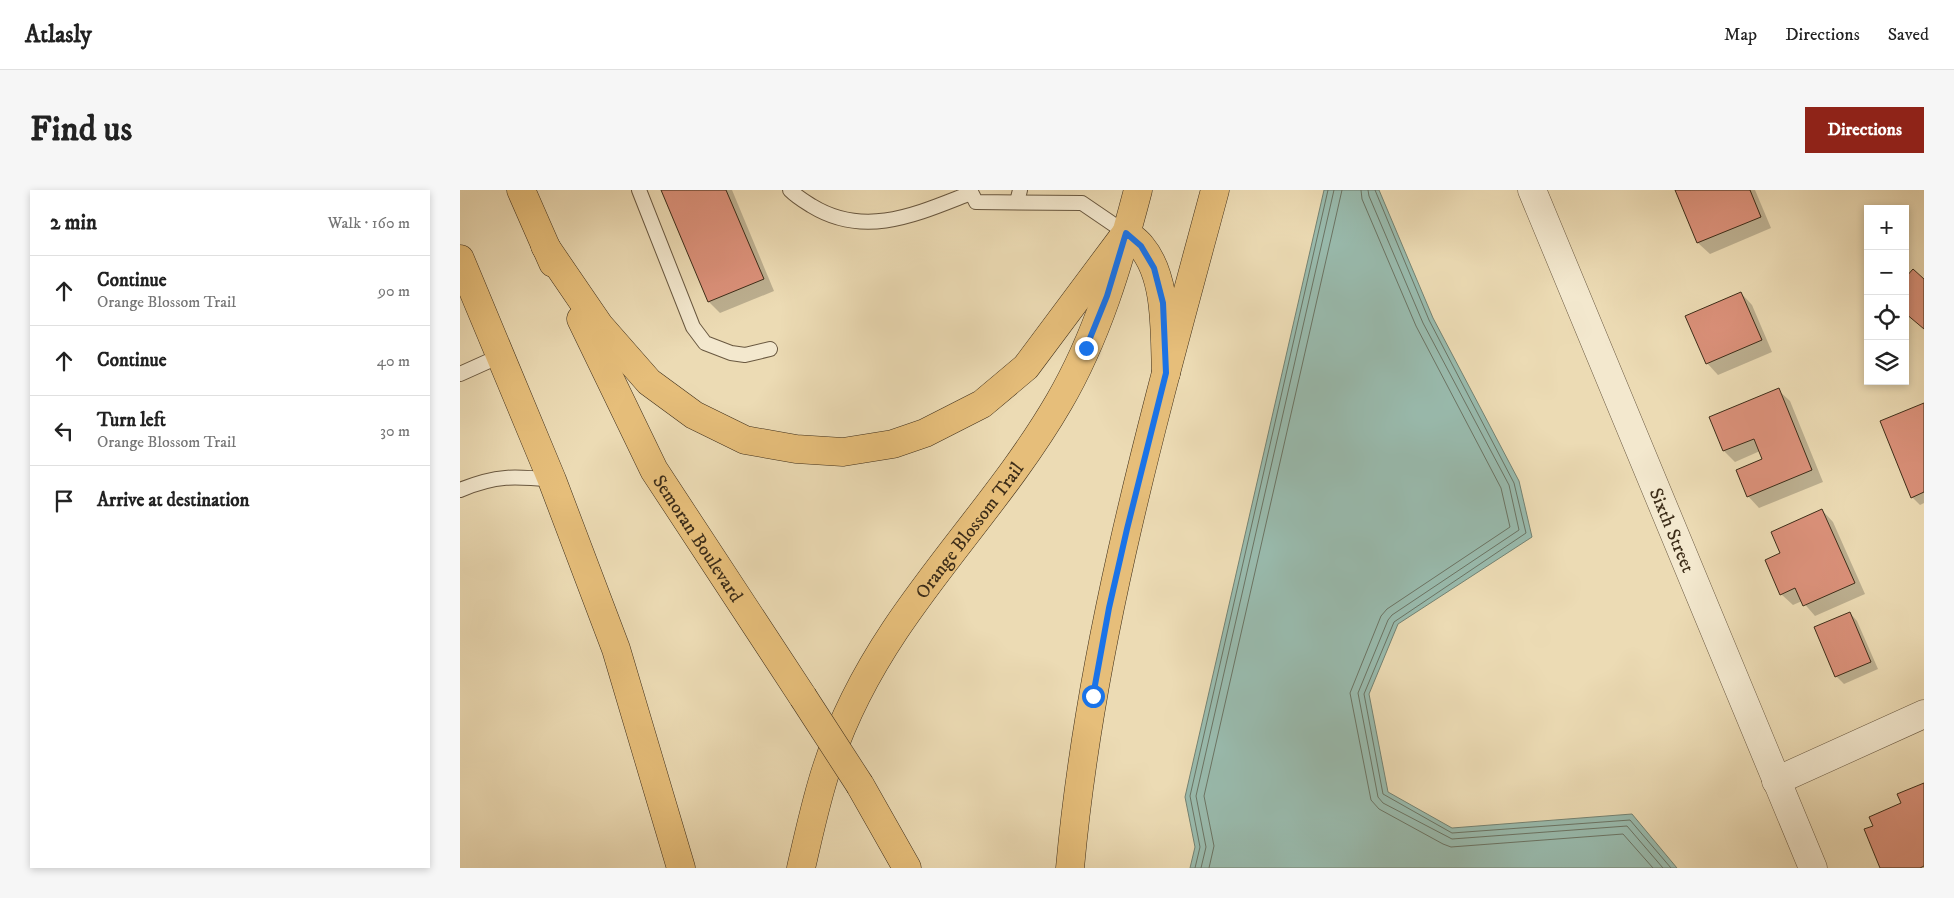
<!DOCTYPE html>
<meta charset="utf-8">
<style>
body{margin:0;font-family:"IM FELL DW Pica",serif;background:#f6f6f6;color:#222}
.controls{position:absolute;right:15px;top:15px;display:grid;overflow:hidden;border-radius:0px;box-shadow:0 2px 8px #0003}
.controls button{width:45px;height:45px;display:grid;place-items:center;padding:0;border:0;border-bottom:1px solid #e0e0e0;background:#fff;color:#222;font:25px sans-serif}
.stop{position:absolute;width:15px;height:15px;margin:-11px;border:4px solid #1a73e8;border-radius:50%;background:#fff}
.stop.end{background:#1a73e8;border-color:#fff;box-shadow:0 1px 5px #0008}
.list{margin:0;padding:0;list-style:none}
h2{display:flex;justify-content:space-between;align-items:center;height:65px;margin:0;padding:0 20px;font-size:21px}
h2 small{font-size:16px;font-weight:400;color:#767676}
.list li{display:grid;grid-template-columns:32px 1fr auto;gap:15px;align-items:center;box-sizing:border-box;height:70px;padding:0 20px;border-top:1px solid #e0e0e0}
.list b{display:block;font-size:19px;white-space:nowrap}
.list p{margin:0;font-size:16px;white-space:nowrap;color:#767676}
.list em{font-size:16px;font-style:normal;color:#767676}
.icon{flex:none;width:28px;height:28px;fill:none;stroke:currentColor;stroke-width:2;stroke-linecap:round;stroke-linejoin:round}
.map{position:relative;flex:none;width:1464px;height:678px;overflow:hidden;border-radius:0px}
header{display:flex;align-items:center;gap:30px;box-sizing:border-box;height:70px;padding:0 25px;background:#fff;border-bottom:1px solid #e0e0e0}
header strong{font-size:24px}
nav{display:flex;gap:28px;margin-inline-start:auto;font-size:18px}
.intro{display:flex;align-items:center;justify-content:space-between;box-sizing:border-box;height:120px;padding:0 30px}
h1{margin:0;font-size:35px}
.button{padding:12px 22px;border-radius:0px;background:#8f2418;color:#fff;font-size:18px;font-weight:700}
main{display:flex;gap:30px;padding:0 30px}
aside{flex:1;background:#fff;border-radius:0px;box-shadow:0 2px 8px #0003}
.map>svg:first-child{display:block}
.water{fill:#99bbae;stroke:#748272}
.shadow{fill:#0003}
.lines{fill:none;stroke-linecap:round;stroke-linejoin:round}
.shore{stroke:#6b7464;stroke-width:1}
.building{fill:#db917a;stroke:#3d2d19}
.lane-casing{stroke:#695840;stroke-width:16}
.street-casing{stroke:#695840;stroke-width:29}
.primary-casing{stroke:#3d2d19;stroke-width:29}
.lane{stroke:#f3e8ce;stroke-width:14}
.street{stroke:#f3e8ce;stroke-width:28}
.primary{stroke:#e6be7a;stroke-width:28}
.primary-bridge-casing{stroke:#3d2d19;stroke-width:29;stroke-linecap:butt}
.primary-bridge{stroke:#e6be7a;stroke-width:28}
.route{stroke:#1a73e8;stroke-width:6}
.labels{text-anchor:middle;stroke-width:4;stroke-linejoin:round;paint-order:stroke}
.street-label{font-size:19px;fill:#3d2d19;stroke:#f3e8ce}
</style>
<header>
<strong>Atlasly</strong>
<nav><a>Map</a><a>Directions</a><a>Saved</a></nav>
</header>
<div class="intro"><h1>Find us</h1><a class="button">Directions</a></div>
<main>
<aside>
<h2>2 min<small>Walk · 160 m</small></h2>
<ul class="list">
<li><svg class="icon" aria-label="ahead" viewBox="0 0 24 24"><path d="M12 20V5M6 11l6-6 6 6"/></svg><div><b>Continue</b><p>Orange Blossom Trail</p></div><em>90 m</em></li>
<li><svg class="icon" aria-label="ahead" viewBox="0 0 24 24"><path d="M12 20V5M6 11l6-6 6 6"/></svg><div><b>Continue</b></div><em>40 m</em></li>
<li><svg class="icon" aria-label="left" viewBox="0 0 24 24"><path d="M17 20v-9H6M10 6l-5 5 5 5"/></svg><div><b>Turn left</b><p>Orange Blossom Trail</p></div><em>30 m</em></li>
<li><svg class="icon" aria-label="arrive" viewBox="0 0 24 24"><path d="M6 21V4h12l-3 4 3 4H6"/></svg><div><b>Arrive at destination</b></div></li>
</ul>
</aside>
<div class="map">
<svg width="1464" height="678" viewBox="0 0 1464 678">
<rect width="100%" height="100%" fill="#ecdbb4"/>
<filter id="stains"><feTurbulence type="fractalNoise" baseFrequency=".004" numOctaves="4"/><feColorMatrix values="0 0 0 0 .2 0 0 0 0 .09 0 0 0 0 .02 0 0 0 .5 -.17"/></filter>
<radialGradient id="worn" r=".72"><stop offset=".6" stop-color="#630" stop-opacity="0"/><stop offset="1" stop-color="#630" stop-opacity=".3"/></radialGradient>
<path class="water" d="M864,0H919L973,128L1059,291L1072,347L938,434L909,504L928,602L992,638L1172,624L1217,678H730L735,657L725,607Z"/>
<g class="shadow">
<path d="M202,0H272L314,101L260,123L249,112Z"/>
<path d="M1216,0H1295L1311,38L1250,64L1238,53Z"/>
<path d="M1281,103L1292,115L1312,162L1258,185L1247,173Z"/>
<path d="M1318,200L1330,211L1363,292L1299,318L1288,306L1304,270L1300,261L1275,272L1264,261Z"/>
<path d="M1464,215V313L1460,315L1452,307Z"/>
<path d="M1362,320L1373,332L1405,404L1355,426L1342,411L1333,415L1321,404L1322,364Z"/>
<path d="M1390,423L1397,431L1418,479L1384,494L1376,486Z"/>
</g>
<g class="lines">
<g class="shore">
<path d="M901,0L902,9L956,136L1041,298L1050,337L927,419L921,426L890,503L911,610L919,619L983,654L991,657L1163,644L1193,678"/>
<path d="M908,0L909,6L963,133L1049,295L1059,340L932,425L928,430L898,503L918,607L923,613L992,649L1167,636L1203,678"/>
<path d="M915,0L969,130L1054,293L1066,343L934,432L904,504L923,604L992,643L1170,630L1211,678"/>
<path d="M735,678L740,657L730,606L868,0"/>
<path d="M741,678L746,657L736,606L874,0"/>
<path d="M749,678L754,656L744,606L882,0"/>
</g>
</g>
<g class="building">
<path d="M201,0H266L304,89L248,112Z"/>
<path d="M1215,0H1290L1301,27L1237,53Z"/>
<path d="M1453,79L1464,89V139L1445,123V88Z"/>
<path d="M1281,102L1302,150L1246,174L1225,126Z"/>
<path d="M1319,198L1352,280L1287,307L1276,280L1302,269L1294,249L1263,261L1249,227Z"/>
<path d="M1464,213V302L1451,308L1420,231Z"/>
<path d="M1362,319L1395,393L1343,416L1335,398L1320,405L1305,370L1320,363L1311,342Z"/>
<path d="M1390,422L1411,472L1375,487L1354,437Z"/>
<path d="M1464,593V676L1460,678H1420L1404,639L1413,636L1409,627L1441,613L1437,604Z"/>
</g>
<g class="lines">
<g class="lane-casing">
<g id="lane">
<path d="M179,0L233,137L245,153L271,163L285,165L310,159"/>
<path d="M330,0C337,7 344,11 352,16C406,49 459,23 511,3"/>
<path d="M510,0L516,12L622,13L666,43"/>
<path d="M557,12L560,0"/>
<path d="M0,184L40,166"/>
<path d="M0,300C36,285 55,286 92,290"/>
</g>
</g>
<g class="street-casing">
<g id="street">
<path id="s1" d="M1072,0L1353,678"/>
<path d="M1316,591L1464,524"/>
</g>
</g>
<g class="primary-casing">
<g id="primary">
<path d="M61,0L93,73"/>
<path d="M85,56L139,135L189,192L234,225L285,250L336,259L383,262L433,254L465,243L522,214L566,177L666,43C671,47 677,51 681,56C708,88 704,143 706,183"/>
<path d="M0,69L92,290L156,459L221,678"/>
<path id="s2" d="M121,129L194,280L343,507"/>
<path d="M400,595L447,678"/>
<path id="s3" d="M341,678C349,644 356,610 367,577C382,530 407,482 435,440C487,362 552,293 599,212C637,147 659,73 678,0"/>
<path d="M610,678C631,447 695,223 755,0"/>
</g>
</g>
<use href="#lane" class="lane"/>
<use href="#street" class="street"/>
<use href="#primary" class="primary"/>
<g class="primary-bridge-casing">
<path id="primary-bridge" d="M343,507L400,595"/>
</g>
<use href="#primary-bridge" class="primary-bridge"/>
</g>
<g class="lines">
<path class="route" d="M626,158L647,106L666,43L681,56L694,78L703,113L706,183L667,339L649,418L633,506"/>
</g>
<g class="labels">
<g class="street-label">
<text dy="7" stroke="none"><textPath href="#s3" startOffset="382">Orange Blossom Trail</textPath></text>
<text dy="7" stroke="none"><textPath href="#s1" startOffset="368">Sixth Street</textPath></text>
<text dy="7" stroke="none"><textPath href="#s2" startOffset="249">Semoran Boulevard</textPath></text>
</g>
</g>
<rect width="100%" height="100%" filter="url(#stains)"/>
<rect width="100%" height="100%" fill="url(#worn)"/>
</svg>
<div class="controls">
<button>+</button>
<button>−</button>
<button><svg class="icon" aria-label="locate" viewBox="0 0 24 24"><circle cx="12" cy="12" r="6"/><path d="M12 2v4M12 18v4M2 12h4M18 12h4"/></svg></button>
<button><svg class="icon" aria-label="layers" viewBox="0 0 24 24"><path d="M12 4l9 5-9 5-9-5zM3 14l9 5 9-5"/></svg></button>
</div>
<div class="stop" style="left:633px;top:506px"></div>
<div class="stop end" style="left:626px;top:158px"></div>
</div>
</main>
